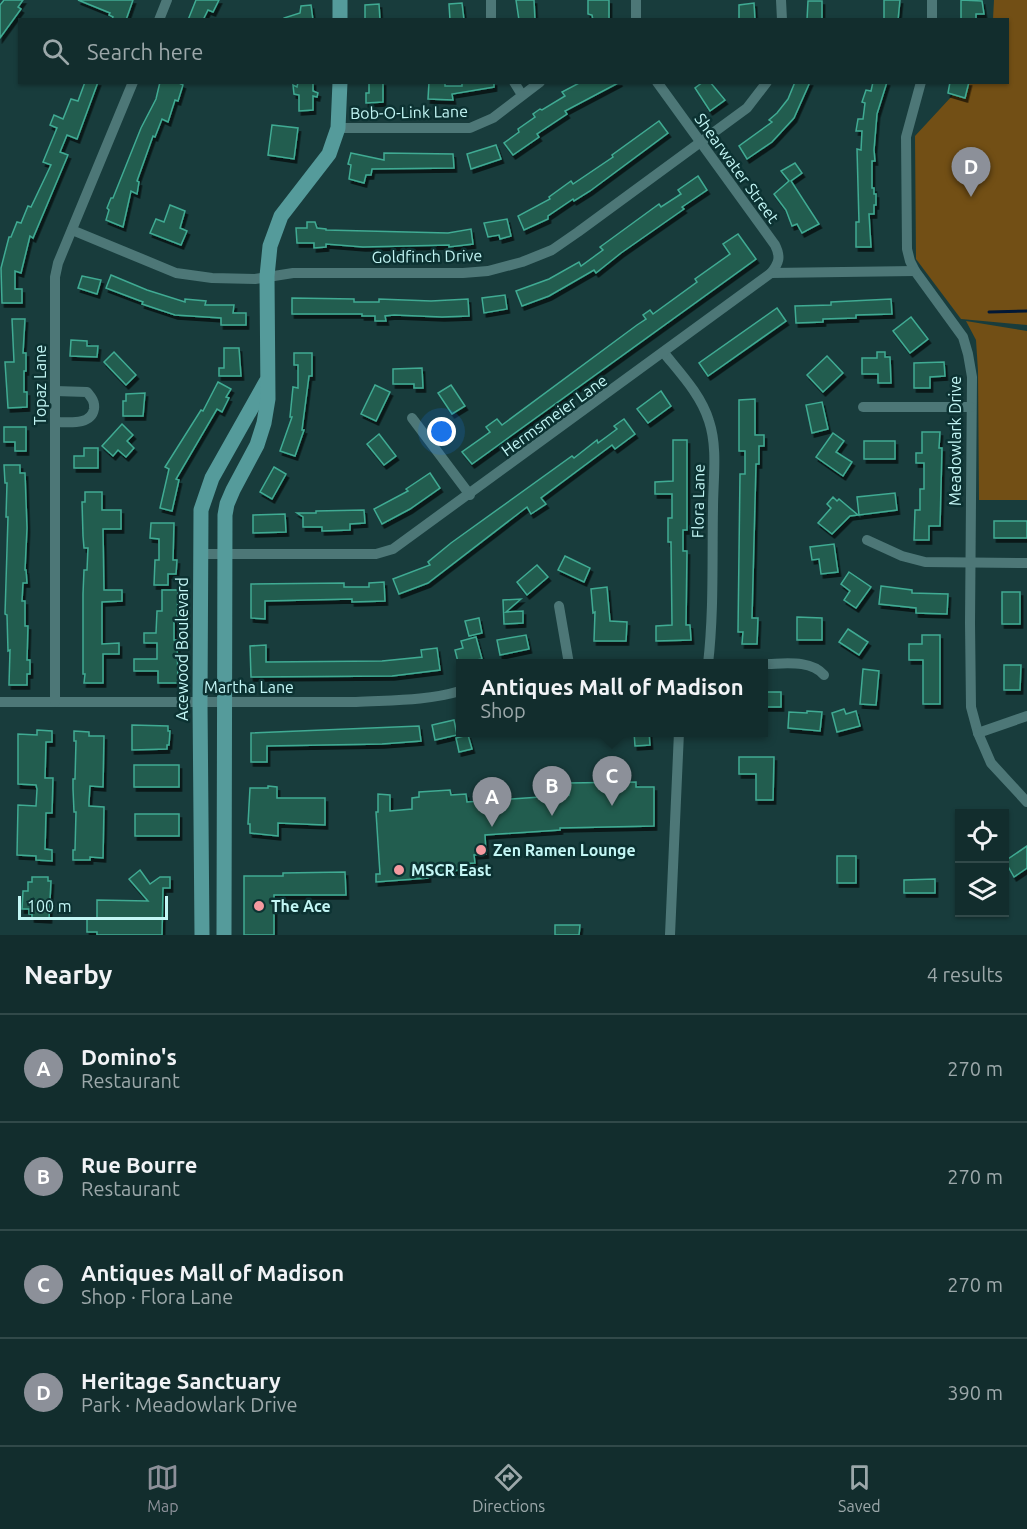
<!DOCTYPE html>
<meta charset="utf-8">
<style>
body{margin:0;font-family:Ubuntu,sans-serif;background:#1b3535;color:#f1f3f6}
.controls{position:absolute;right:18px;bottom:18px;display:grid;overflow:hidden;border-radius:0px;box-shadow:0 2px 4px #0004}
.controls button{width:54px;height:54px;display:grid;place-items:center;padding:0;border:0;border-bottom:2px solid #314949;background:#122d2d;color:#f1f3f6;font:30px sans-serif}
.scale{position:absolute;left:18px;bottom:15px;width:150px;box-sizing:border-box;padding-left:6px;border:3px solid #c3f6f5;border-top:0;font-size:16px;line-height:21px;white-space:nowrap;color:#c3f6f5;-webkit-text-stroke:4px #0c3232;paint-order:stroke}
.you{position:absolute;left:442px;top:432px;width:21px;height:21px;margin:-15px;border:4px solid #fff;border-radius:50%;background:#1a73e8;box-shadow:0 0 0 9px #1a73e833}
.badge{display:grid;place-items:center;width:39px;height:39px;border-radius:50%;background:#8c9099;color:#fff;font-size:20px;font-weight:700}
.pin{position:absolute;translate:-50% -50px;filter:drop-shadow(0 2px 3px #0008)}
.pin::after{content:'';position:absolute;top:32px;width:21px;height:18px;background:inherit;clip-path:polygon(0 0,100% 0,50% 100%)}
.popup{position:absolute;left:456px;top:659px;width:312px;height:78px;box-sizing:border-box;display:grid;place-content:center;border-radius:0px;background:#122d2d;filter:drop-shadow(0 2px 4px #0005);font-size:20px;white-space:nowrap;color:#9ca8aa}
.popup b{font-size:22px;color:#f1f3f6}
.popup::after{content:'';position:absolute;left:50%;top:100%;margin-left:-12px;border:12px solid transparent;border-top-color:#122d2d}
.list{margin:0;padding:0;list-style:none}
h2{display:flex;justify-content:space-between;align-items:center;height:78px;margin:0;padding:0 24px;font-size:26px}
h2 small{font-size:20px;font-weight:400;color:#9ca8aa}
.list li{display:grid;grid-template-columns:39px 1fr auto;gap:18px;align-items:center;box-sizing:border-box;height:108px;padding:0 24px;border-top:2px solid #314949}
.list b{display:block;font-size:22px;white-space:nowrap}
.list p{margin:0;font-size:20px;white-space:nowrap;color:#9ca8aa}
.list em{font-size:20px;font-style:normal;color:#9ca8aa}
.icon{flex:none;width:33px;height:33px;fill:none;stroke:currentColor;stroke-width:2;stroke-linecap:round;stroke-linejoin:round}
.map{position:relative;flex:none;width:1027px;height:935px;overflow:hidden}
.search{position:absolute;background:#122d2d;box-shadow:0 2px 4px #0004;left:18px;right:18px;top:18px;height:66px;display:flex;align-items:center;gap:15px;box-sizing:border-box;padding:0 21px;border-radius:0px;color:#9ca8aa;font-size:22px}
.sheet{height:510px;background:#122d2d}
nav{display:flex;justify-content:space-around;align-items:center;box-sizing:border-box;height:84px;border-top:2px solid #314949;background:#122d2d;font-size:16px;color:#9ca8aa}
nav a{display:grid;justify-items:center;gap:3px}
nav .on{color:#8c9099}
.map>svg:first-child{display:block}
.green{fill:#724f15}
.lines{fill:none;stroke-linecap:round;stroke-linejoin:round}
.stream{stroke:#021836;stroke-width:3}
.building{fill:#215d50;stroke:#40ab93;stroke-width:1.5;filter:url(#shadow)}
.street{stroke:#4d7777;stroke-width:10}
.secondary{stroke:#559b9b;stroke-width:15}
.poi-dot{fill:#f49aa0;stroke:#0c3232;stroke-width:2}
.labels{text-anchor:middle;stroke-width:5;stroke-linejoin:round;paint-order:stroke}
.street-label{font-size:16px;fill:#c3f6f5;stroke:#0c3232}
.poi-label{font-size:16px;font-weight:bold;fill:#c3f6f5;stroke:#0c3232;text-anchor:start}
</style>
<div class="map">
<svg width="1027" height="935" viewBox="0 0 1027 935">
<defs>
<filter id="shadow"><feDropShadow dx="2.5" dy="4" stdDeviation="0" flood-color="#0009"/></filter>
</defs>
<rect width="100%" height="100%" fill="#183c3c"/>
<g class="green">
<path d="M994,0H1027V325L961,319L916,259L915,136L964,83L1008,82V20L993,19Z"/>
<path d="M966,321L1027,331V500H979L978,371L976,340Z"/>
</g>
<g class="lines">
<path class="stream" d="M989,312L1027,311"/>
</g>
<g class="building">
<path d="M4,0H23L18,7L21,9L0,38V5Z"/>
<path d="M78,0H133L126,20H112L113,17L109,15L110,13Z"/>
<path d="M196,0H219L213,12L208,10L203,20H188Z"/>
<path d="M516,0H534L535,20H519Z"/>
<path d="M588,0H609V20H593L592,15L588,14Z"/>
<path d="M884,0H900L898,20H884Z"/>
<path d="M961,0L982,1L984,14H976V20H961Z"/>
<path d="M808,1H822V20H807Z"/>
<path d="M462,3L464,20H450L449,4Z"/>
<path d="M754,3L755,20H739V5Z"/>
<path d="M379,4L380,20H365V5Z"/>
<path d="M311,5L313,20H284V18L300,13L301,6Z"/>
<path d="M85,82H98L77,139L67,135L60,152L68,155L33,238L30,236L21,273L15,271V289H22V303H2L1,268L9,237H11L17,222L21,223L28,206L31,207L51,165L43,162L57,128L50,125L54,115L63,119L71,99L78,101Z"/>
<path d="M160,82H177L183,85L178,101L175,100L168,122L162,119L155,137L153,136L137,181L139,182L137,194L131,191L123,227L106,220L109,210L107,208L111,198H113L141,128L156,99Z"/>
<path d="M298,82H313V91L318,93L317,97L313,96V110L299,111V95L294,94L293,85L297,87Z"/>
<path d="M369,82H383V102L366,103V93H369Z"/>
<path d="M429,82H445V86H462V82H494V87L452,94L453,100L428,99Z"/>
<path d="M581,82H620L565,111L567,114L537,134L539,137L513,155L504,143L519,132L518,129L535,117L533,114L540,109L542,110L565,96L562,92Z"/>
<path d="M703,82H710L725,100L710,111L695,88Z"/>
<path d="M795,82H810L794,118L772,142L747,159L739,146L772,122L769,120L777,113L788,99Z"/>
<path d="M873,82H887L877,114L874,150L875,161H872V188H874V194H876V205H874V214H869L871,247H856V222H859L857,149L861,150L862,131H856L858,119H863L865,103L862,102L866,90L871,91Z"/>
<path d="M950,82H969L965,98L948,93Z"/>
<path d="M659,121L668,133L590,191L574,201L573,199L548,216V219L524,230L518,216L550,199L549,197L571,181L573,184L613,157L612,155Z"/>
<path d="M272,125L298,128L294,159L268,155Z"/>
<path d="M496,145L501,159L471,169L467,154Z"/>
<path d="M351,153L384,160V153L453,154L454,168L372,169L371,175H366L364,183L349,179L351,165L348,164Z"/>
<path d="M795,163L802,173L791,181L819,224L802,233L797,224L792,226L786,210L774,194L789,181L781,171Z"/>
<path d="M698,176L707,190L682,207L684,209L621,253L596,273L594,270L549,296L522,306L516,291L549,279L579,262L581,266L603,250L600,247L611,239L659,204L661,207L681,194L678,190Z"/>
<path d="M170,205L185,211L180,228L187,231L181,245L150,233L156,219L164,222Z"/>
<path d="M507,219L511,236L500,239L499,235L488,237L484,223Z"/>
<path d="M307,222H315L317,228L326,229V230L448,233L471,229L473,244L449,247V245L363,247L326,244V247L314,248V243H297L296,228H307Z"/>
<path d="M738,234L756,259L472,464L462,452L490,432L486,427L497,419L502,425L637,325L646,319L643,315L650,310L653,314L697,282L695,279L730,254L723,244Z"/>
<path d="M111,275L147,290L185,302V299L206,301L205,305H234L233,313H246V325H221V318L175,315L142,304L143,302L106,288Z"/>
<path d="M82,276L101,280L97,294L78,288Z"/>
<path d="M505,295L507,309L484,313L482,298Z"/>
<path d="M292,298L354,299V302H379V299L431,301L468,299L469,316L442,317L394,315L385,316L386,321H375V316H362V314H292Z"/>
<path d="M891,299L892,314L856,315V318L823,319V322L796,323L795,306L831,305V302Z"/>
<path d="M777,308L786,321L708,376L699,363Z"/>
<path d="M911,317L928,339L910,353L893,331Z"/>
<path d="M12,319H25L23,353H26V371H24V392H27V407L8,408L5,362H14Z"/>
<path d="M71,340L87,341V346H98L97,357L70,356Z"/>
<path d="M224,348H239L241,376H219V368H224Z"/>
<path d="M114,352L136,375L126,385L104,362Z"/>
<path d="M877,352H885V357H890L891,383H878V374H862V358H877Z"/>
<path d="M294,353H312V376H309L302,430H304L295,456L280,451L292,417H290L293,387L298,388V365H294Z"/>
<path d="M827,356L843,373L823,392L807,375Z"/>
<path d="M944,362L945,376L930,377V388H914V363Z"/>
<path d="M422,368L423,388H414V384H393V369Z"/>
<path d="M218,382L231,389L226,397L229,398L222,412L217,409L176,479L179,480L172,511L160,508L169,469L165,467L201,410L203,411Z"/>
<path d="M375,385L390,392L376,421L361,414Z"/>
<path d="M451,385L465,406L452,414L438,393Z"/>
<path d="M661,391L671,406L648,423L637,409Z"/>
<path d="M145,393L143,416H123V401H126V394Z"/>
<path d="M755,399V435H764V446H759V464H756L752,618H758L757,644H742L743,632H738L740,474H745V451H739V400Z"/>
<path d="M822,402L828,429L812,433L806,405Z"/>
<path d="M624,419L635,434L615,449L612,445L541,498L546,504L531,514L527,507L428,583L399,594L393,579L430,565L428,562L451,543L572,456L574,458L597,440L598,443L617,429L614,426Z"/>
<path d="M122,424L133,435L127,441L134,448L126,457L118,450L113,456L102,446Z"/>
<path d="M4,427H26V451H15V442H4Z"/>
<path d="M922,432H940L939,448H942L940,526H929V540H914L915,510H920V489H924V463H916V453H922Z"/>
<path d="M833,433L844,441L836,452L852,462L843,476L816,457Z"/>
<path d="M379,434L396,456L384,465L367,444Z"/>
<path d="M673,440H687V530H683V551H687L686,625H690L691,640L656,641V626L672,625L671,542H668V518H672V494H655V482L673,481Z"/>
<rect x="864" y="441" width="31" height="18"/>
<path d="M84,448H98V468H74V456H84Z"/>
<path d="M4,465H20V473H25L27,528L25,570H26L27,583H23L22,601H25V626H28L27,660H30V674H27V685H9L10,650L8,651L7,615L5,614L8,517H6L7,483H5Z"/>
<path d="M274,467L286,474L272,499L260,492Z"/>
<path d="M430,473L440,488L410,509L382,524L374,509L408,491L406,489Z"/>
<path d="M85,492H102V510H121V529H103L104,590H122V601L102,602V644L119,643V654H103V683H84L85,674H83V594L84,570H87L88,548H84L83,536L82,502H85Z"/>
<path d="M895,493L897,510L859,515L857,497Z"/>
<path d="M833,497L837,501L839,499L858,515L850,516L832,534L818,523L831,508L827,504Z"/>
<path d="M364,510L365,523L350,524V530L322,531V527H303V517L297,513H316V511Z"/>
<path d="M285,514L286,532L253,533V515Z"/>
<rect x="994" y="521" width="33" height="17"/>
<path d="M151,523H174L173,560H177L176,574H168V585H154L155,560H159V539L150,538Z"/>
<path d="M834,544L838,572L821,574L819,559L812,560L810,547Z"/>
<path d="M565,556L590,568L584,582L558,570Z"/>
<path d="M537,565L548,577L527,595L517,582Z"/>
<path d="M849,572L871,587L856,608L844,600L850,591L841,584Z"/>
<path d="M384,582L385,601L352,602V599L265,601V619L251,618V584L344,583V587H369V583Z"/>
<path d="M881,586L912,590V593L948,594L947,614L916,613V608L879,604Z"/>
<path d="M607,587L610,621L627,622L626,641H594L595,612L593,613L591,589Z"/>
<path d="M162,590H178L177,621H174V640H177L178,683H158V671H134V659H157V643H144V633H156L157,611H162Z"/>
<rect x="1002" y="592" width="18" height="32"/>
<path d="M521,599L506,612L523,611V623L504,624L503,600Z"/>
<path d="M797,617L822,618V640H797Z"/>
<path d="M479,618L482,633L469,636L465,621Z"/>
<path d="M848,629L868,642L859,655L839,642Z"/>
<path d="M526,635L529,649L500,655L497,640Z"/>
<path d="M922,635H940V704H923V660H909V644H922Z"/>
<path d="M476,637L482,659L460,663L459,666L455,650L463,648L461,641Z"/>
<path d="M266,645V662L382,661L422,657L421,650L437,648L440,670L392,676L251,677L250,646Z"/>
<path d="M1004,665H1021L1020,690H1004Z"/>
<path d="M863,669L879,671L876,705L860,704Z"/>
<rect x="764" y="692" width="17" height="15"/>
<path d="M844,709L846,714L856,711L860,726L837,732L832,713Z"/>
<path d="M807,711L822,712L820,731L788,728L789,712L807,713Z"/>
<path d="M454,720L457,735L435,740L432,725Z"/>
<path d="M132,725L168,726V731H170L169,745H167V749L132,750Z"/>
<path d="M419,726L421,741L382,744L267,746V762H251V733Z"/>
<path d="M37,730L52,731V742H46L45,778H53L52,813H46L45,849L52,850V861L36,860V856L17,855L18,805L36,806L37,789L36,785L18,784V734L37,735Z"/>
<path d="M74,731L89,732V736H104L103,787L90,786L89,802V806L104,807L103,858L90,857V860H73V850H75L76,812H74L73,789V779H75L76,741H74Z"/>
<path d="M634,732H649L650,745L635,746Z"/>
<path d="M468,735L472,749L459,752L456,738Z"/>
<path d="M739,757H774L773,800H756V774H739Z"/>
<rect x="134" y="765" width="45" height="22"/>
<path d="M636,782V787H654V826L560,828V830L485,835L486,854L474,855L475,863L459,864L460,870L428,873V878L376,882V874H380L376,812H378V794L390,795V811L412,809V798L419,797V792L450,790L451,795L466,794L467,802L569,795L568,783Z"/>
<path d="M268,786L277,787V798H325V825L278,823V836L250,833V824H248L250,788H268Z"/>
<rect x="135" y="814" width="44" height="22"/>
<path d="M1027,846V868L1014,877L1005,861Z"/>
<rect x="837" y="856" width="19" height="27"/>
<path d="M140,870L150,884L160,877H170V888H163L162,935H97V932H87V919H97V900L148,901L129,879Z"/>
<path d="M345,872L346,895H274V935H244V876H283V873Z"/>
<path d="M32,877H48V881H51L49,919L32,918V914H29V909H22L23,891H28V882H32Z"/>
<path d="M935,879V893H904V880Z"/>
<path d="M555,925H580L579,935H555Z"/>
</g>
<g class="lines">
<g class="street">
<path d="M491,0V20"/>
<path d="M636,0V20"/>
<path d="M781,0L782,20"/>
<path d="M932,0V20"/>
<path d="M159,20L167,0"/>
<path d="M514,82L522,95"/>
<path d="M657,82L775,245C781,257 779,263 771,273"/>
<path d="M921,82L906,137L907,249L910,261L915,271L963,337L968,354L972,377L970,623L971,707L978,733L991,763L1027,802"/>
<path d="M338,128H470L493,118L540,82"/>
<path d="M72,230L176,273L212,278L255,279L293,273H463L488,271L522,262L552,250L578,232L747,108L767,82"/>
<path d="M664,353C681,374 701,395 709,421C718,448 713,480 713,508C712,560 714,612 708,664"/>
<path d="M55,391L87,392C92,398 95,402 94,409C91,426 68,422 55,422"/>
<path d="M863,407H971"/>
<path d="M412,418L470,495"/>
<path d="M867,540L902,556L925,562L1027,563"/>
<path d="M200,554H376L393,549L771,273L915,271"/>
<path d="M559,606L569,664"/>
<path d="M764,664C783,664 810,659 824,675"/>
<path d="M0,702H356C391,700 427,701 460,691"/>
<path d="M55,702V277L58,263L133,82"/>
<path d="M978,733L1027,716"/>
<path d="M670,935L679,732"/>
</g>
<g class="secondary">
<path d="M340,20V0"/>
<path d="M202,935L200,702L201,510L212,478L266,382"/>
<path d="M224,935L225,515L227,504L233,490L257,445L264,423L268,399L267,276L270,246L281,216L329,154L338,128L340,82"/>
</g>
</g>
<g class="poi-dot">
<circle cx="481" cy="850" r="6"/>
<circle cx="399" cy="870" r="6"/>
<circle cx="259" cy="906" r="6"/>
</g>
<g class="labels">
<g class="street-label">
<text transform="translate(409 112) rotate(-1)" y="6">Bob-O-Link Lane</text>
<text transform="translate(737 168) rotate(54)" y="6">Shearwater Street</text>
<text transform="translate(427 256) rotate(-1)" y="6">Goldfinch Drive</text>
<text transform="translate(40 385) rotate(-90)" y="6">Topaz Lane</text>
<text transform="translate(554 415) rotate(-36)" y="6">Hermsmeier Lane</text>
<text transform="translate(955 441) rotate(-90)" y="6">Meadowlark Drive</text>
<text transform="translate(698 501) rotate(-89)" y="6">Flora Lane</text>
<text transform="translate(182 649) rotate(-90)" y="6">Acewood Boulevard</text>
<text x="249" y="693">Martha Lane</text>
</g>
<g class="poi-label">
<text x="493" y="856">Zen Ramen Lounge</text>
<text x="411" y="876">MSCR East</text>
<text x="271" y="912">The Ace</text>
</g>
</g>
</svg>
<div class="controls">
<button><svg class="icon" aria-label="locate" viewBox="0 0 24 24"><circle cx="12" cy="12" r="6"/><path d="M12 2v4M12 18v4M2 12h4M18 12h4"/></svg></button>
<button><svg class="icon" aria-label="layers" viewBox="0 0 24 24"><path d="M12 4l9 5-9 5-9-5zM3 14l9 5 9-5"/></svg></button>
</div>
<div class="scale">100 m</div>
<div class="you"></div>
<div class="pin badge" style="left:492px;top:827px">A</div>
<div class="pin badge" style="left:552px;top:816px">B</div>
<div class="pin badge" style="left:612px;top:806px">C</div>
<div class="popup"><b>Antiques Mall of Madison</b>Shop</div>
<div class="pin badge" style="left:971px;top:197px">D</div>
<div class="search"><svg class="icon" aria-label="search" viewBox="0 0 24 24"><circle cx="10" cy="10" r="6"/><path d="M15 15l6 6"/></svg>Search here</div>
</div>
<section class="sheet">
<h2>Nearby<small>4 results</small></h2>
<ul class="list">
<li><span class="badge">A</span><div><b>Domino's</b><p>Restaurant</p></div><em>270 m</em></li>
<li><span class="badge">B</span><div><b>Rue Bourre</b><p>Restaurant</p></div><em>270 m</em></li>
<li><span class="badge">C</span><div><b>Antiques Mall of Madison</b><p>Shop · Flora Lane</p></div><em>270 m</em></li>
<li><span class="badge">D</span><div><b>Heritage Sanctuary</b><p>Park · Meadowlark Drive</p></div><em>390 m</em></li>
</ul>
</section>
<nav>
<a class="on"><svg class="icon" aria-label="map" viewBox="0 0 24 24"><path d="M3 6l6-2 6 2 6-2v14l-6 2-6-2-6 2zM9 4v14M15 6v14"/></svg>Map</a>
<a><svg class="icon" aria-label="directions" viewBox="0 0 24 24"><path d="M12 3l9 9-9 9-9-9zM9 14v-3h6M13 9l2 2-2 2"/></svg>Directions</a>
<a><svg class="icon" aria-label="saved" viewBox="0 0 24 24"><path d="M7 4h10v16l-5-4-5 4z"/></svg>Saved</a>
</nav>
